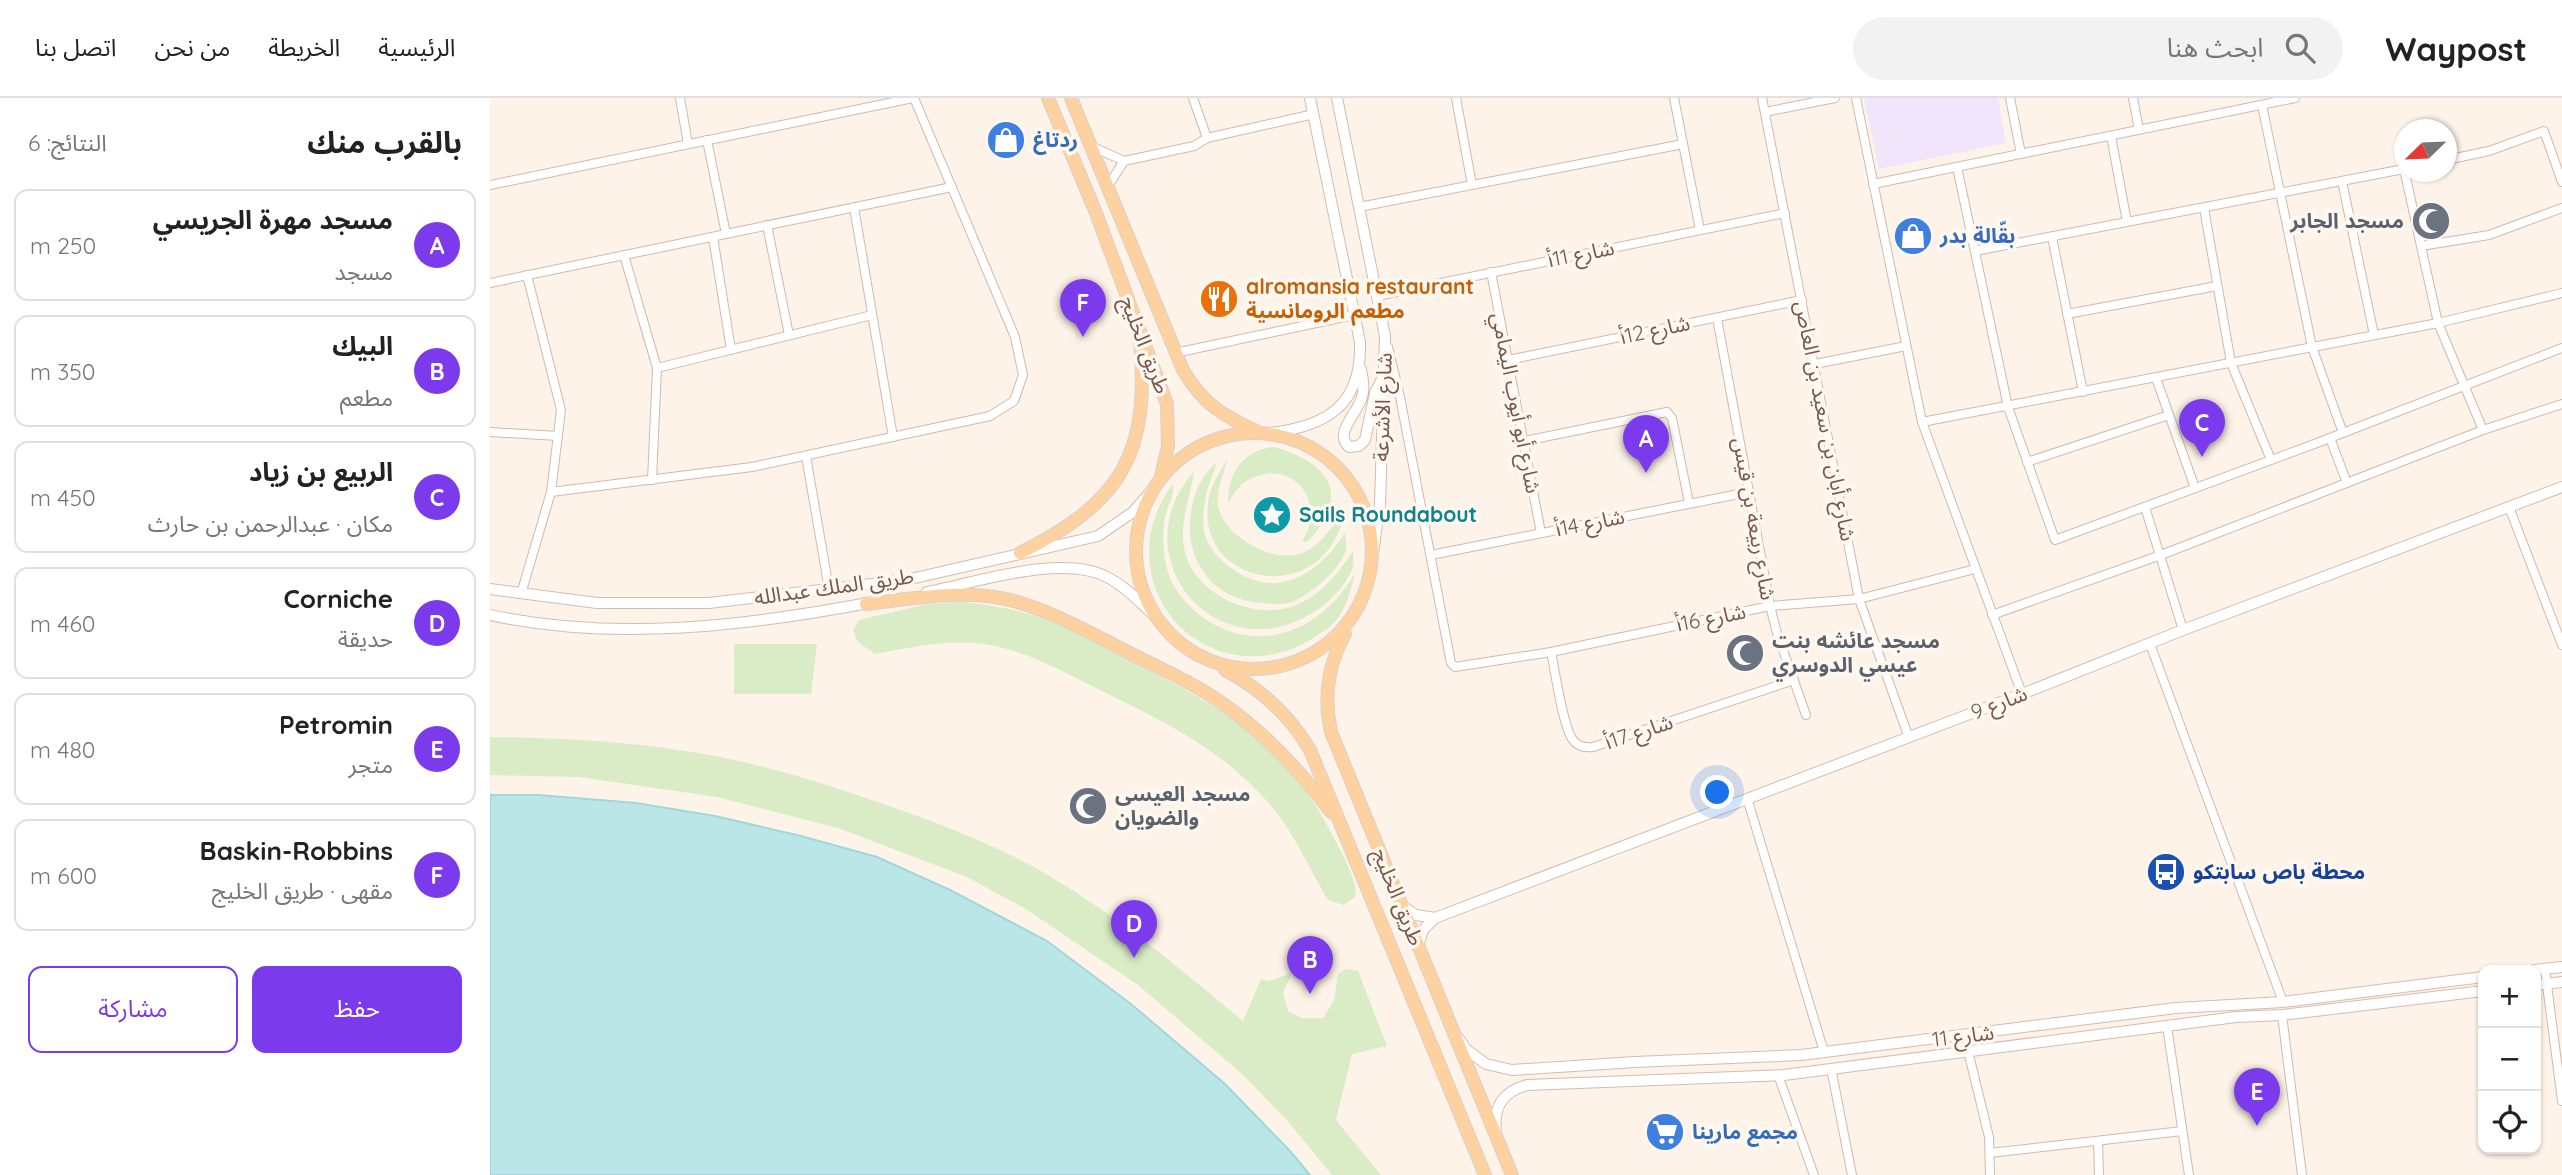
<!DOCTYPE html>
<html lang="ar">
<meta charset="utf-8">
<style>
body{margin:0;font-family:Quicksand,"Noto Sans Arabic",sans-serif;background:#f2f2f2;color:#222;direction:rtl}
.controls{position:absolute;right:21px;bottom:21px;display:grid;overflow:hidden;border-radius:14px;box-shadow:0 2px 5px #0004}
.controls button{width:63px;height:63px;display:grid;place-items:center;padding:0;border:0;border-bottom:2px solid #e0e0e0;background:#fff;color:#222;font:35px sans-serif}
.compass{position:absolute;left:1904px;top:21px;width:63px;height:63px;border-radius:50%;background:#fff;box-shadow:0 2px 5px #0004;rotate:247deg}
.you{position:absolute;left:1228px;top:695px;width:24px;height:24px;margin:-18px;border:5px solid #fff;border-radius:50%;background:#1a73e8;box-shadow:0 0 0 10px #1a73e833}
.badge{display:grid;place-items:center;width:46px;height:46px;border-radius:50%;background:#7c3aed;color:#fff;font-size:23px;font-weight:700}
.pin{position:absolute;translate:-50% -58px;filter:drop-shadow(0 2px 4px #0008)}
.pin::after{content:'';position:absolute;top:37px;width:24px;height:21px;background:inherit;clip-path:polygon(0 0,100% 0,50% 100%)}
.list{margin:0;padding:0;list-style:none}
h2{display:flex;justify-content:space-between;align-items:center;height:91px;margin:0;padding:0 28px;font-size:30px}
h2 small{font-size:23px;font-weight:400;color:#767676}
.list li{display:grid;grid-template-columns:46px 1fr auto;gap:21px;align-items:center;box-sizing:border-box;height:112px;margin:0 14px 14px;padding:0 14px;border:2px solid #e0e0e0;border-radius:14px}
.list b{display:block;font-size:26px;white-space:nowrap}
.list p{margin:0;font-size:23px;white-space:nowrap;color:#767676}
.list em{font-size:23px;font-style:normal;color:#767676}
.actions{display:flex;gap:14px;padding:21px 28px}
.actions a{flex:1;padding:16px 0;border:2px solid #7c3aed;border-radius:14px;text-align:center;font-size:24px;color:#7c3aed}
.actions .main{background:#7c3aed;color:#fff}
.icon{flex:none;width:38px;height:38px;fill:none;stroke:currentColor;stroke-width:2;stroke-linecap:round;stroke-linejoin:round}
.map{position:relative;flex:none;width:2072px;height:1077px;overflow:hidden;direction:ltr}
header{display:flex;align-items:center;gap:42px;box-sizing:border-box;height:98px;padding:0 35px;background:#fff;border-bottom:2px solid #e0e0e0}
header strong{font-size:33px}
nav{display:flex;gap:38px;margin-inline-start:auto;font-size:24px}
.search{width:490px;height:63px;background:#f2f2f2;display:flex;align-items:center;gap:18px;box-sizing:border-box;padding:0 24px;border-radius:38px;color:#767676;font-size:26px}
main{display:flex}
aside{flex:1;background:#fff}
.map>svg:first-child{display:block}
.education{fill:#f0e5fa}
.green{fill:#d9ecc6}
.water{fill:#bbe6e8;stroke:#a1d7da;stroke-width:2}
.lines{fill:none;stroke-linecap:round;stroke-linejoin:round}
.street-casing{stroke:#d0b9ad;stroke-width:10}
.secondary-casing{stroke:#d6bbad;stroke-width:12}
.primary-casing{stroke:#d9d0cd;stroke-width:14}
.street{stroke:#fff;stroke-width:8}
.secondary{stroke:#fff;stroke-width:10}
.primary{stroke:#fdd2a0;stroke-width:12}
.labels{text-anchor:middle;stroke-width:7;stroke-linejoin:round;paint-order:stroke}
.shop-label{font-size:21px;font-weight:bold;fill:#366cbe;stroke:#fff8f0;text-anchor:start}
.worship-label{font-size:21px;font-weight:bold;fill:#5b616d;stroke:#fff8f0;text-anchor:start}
.street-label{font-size:21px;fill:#79574b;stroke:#fff8f0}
.food-label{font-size:21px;font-weight:bold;fill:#c56008;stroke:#fff8f0;text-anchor:start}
.culture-label{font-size:21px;font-weight:bold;fill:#0d838f;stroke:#fff8f0;text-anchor:start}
.transit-label{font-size:21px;font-weight:bold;fill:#164399;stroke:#fff8f0;text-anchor:start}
</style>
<header>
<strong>Waypost</strong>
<div class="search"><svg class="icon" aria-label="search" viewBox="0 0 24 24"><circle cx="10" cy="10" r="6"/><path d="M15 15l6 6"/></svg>ابحث هنا</div>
<nav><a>الرئيسية</a><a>الخريطة</a><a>من نحن</a><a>اتصل بنا</a></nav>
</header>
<main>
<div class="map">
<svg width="2072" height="1077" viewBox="0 0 2072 1077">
<rect width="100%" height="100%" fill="#fdf3e8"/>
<path class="education" d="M1374,0H1508L1516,45L1389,71Z"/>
<g class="green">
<path d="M785,349C841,366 862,397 817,444L812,443C840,399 796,357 755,384C747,389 743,398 738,405C738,374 754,351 785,349Z"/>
<path d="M738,360C734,374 726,393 728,408C734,439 786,468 815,454C832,446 840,429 854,416C834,513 701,488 719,399C722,385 731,372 738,360Z"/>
<path d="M726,365C725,375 720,381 718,390C714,403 712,421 714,433C717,448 727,459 738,468C785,504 827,478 855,435C855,440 857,447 856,451C853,465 837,481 826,489C818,495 808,503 798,505C790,507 780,506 772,505C716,501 689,453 704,401C708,387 715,374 726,365Z"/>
<path d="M704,373C700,402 687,430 696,458C710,501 770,524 809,506C833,495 849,474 863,453C863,458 864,465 863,469C859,482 844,499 834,507C735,583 626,463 704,373Z"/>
<path d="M683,386C685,397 678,405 676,416C671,434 673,463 680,480C687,497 701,511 715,521C772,559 834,530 865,475C861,493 855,515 841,528C836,533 828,536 823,540C752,586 661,540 659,455C659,430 668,405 683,386Z"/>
<path d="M473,504C497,507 522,510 545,518C584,530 619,552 655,570C698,593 739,614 776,646C805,672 826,706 844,740C851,754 869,785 865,799L853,807L838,802C818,769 803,731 776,702C729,649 667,620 604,589C571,573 538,554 501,547C462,540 423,549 385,556L368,544L363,532L369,522L437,506Z"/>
<path d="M244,546H327L321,596H244Z"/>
<path d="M0,639C67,640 135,643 201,654C255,662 309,678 361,695C418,714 475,734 529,761C611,804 682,864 753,923L771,881L779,883L802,875L793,895L798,913L812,920H833L844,902L848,876L855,871L868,873L897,948L862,956L846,1022L891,1077H842L796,1021L751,975L648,887L536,811L477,779L348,730L227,699L89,679L0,677Z"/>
</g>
<path class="water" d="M0,697H49L146,705L225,718L311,738L387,759L460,792L557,843L641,906L735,986L800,1053L820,1077H0Z"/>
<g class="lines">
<g class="street-casing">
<g id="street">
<path d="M190,0L198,46"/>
<path d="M703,0L717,40L824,16"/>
<path d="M966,0L982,87"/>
<path d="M1184,0L1210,132"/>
<path d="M1272,0L1369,501L1419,640"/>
<path d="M1366,0L1432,324L1532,596"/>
<path d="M1520,0L1531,56"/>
<path d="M1643,0L1649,32"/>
<path d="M1772,7L1822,249L1853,335"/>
<path d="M1275,14L1345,0"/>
<path d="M1621,38L1637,124"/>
<path d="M217,42L236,136"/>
<path d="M601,48L634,63L704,48L717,40"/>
<path d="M1956,62L1999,53L2054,33L2072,84"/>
<path d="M1467,69L1518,309L1565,442L1827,345L2072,250"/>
<path d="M1914,71L1948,225L1993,332"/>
<path d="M1852,83L1884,237"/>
<path d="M1383,86L1805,0"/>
<path d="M0,87L423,0"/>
<path d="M618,88L634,63"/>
<path d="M364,109L403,339"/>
<path d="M869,109L1193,46"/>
<path d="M1714,110L1741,265L1781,362"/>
<path d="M277,127L299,237"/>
<path d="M223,139L241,252"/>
<path d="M1562,139L1593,294"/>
<path d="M1931,148L1999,137L2072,110"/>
<path d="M1485,153L1914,71"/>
<path d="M134,157L167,270L162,382"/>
<path d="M1001,174L1051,435"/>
<path d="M0,185L462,89"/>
<path d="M887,198L1295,115"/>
<path d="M1577,216L1727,188"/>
<path d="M1227,220L1280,508L1287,535L1316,617"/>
<path d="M898,249L910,299L961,565L965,569L1061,554L1280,508L1369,501L1485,471"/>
<path d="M685,255L864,217"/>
<path d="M1018,262L1312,202"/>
<path d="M1325,266L1416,248"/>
<path d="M167,270L382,217"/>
<path d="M1666,280L1705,390"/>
<path d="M1432,324L1948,225L2072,195"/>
<path d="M0,334L68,338"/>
<path d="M1840,340L1857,385"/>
<path d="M1034,343L1177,314L1182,320L1199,405"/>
<path d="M316,358L339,491"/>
<path d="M1537,364L1679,317"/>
<path d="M61,394L262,369L500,318L524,303L533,277L525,239L424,0"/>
<path d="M1655,409L1693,532"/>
<path d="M2019,409L2072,547"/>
<path d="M941,457L1259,394"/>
<path d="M31,496L61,394L71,312L37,177"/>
<path d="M1502,517L1671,457L1993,332L2072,306"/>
<path d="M1660,546L1793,904"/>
<path d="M1061,554C1065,572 1073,630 1083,642C1088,649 1095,650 1103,649L1304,582"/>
<path d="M1257,700L1334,954"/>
<path d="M2055,871L2072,1003"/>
<path d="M1792,917L1812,1077"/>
<path d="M1677,928L1699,1077"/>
<path d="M1478,953L1499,1039L1500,1077"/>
<path d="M1341,970L1362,1077"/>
<path d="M1288,977L1324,1077"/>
<path d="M1608,1043L1609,1077"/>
<path d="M1500,1055L1692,1033"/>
</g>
</g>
<g class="secondary-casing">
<g id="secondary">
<path d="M847,0L895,238L890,407L883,454"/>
<path d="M871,271C873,280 875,290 872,299C868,315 843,335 859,349L869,348L875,342L885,295L892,281"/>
<path d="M778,335C837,329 872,307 870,244L820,0"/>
<path d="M0,491L107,505H219L416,482L608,438L643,414L665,389"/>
<path d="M437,494C485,485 572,455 617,479C635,488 648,503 663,516"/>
<path d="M0,517C126,544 258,528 383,504"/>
<path d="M912,808L926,817L945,820"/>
<path d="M928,848L933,832L945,820L1532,596L1693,532L2072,389"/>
<path d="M2044,872L2072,869"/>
<path d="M2046,887L2072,884"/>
<path d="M969,941L977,952L996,966L1022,972L1145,964L1311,957L1686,910L1793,904L1993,879"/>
<path d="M1006,1034C1003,1008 1013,994 1037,987L1294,977L1746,919L1792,917L1993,893"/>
</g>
</g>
<g class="primary-casing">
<g id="primary">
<path d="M558,0L606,115L677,306L678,348L671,378"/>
<path d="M581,0L693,272C713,306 732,317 766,333"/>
<circle cx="764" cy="453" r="118"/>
<path d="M530,455C632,404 660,356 650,243"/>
<path d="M376,506C420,501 466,492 510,500C547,506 595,532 628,549C664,568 703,584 736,608C777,637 811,674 841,714"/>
<path d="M855,536C838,567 833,598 841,634L1022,1077"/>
<path d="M735,572C771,591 799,616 820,652L995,1077"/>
</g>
</g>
<use href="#street" class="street"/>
<use href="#secondary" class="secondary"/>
<use href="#primary" class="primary"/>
</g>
<defs>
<g id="shop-disc" transform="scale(2.0125)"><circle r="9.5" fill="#3f7fe0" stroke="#fff8f0"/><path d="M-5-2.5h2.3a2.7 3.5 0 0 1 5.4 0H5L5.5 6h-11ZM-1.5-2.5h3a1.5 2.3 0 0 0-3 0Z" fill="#fff"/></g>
<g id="mosque-disc" transform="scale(2.0125)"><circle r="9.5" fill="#6b7280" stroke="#fff8f0"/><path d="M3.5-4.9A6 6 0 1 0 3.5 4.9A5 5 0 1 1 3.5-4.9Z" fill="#fff"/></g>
<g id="restaurant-disc" transform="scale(2.0125)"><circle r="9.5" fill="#e8710a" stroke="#fff8f0"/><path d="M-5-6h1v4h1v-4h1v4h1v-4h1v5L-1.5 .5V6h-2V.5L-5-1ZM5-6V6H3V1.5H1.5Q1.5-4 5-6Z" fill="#fff"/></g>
<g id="sight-disc" transform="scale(2.0125)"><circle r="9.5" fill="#0f9aa8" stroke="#fff8f0"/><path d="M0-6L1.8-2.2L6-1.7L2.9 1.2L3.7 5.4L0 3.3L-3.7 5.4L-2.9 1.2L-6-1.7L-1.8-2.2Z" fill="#fff"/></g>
<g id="bus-disc" transform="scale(2.0125)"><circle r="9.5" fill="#1a4fb4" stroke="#fff8f0"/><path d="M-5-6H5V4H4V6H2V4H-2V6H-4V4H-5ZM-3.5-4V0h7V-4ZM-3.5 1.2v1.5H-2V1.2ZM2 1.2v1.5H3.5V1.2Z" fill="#fff"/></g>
<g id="supermarket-disc" transform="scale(2.0125)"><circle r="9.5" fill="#3f7fe0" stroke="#fff8f0"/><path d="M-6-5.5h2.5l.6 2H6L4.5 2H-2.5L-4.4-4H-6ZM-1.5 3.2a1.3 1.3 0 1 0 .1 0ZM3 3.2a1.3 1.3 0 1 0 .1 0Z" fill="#fff"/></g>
</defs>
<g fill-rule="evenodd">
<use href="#shop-disc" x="516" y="42"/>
<use href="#mosque-disc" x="1941" y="123"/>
<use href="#shop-disc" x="1423" y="138"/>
<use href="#restaurant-disc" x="729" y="201"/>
<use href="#sight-disc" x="782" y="417"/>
<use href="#mosque-disc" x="1255" y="555"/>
<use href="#mosque-disc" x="598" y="708"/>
<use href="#bus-disc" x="1676" y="774"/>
<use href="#supermarket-disc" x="1175" y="1034"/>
</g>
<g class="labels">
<g class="shop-label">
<text x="543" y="49">ردتاغ</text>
<text x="1450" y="145">بقّالة بدر</text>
<text x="1202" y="1041">مجمع مارينا</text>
</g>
<g class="worship-label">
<text x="1914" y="130" text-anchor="end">مسجد الجابر</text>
<text x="1282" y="550">مسجد عائشه بنت<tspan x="1282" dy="24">عيسي الدوسري</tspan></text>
<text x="625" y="703">مسجد العيسى<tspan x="625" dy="24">والضويان</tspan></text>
</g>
<g class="street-label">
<text transform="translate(1091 156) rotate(-11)" y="7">شارع 11أ</text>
<text transform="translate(1165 232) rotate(-12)" y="7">شارع 12أ</text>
<text transform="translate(655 247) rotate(69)" y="7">طريق الخليج</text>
<text transform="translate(1026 305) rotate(79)" y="7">شارع أبو أيوب اليمامي</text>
<text transform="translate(893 309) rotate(-88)" y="7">شارع الأشرعة</text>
<text transform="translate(1335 323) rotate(79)" y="7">شارع أبان بن سعيد بن العاص</text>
<text transform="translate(1264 421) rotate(80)" y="7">شارع ربيعة بن قيس</text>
<text transform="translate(1100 425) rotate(-11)" y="7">شارع 14أ</text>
<text transform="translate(344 489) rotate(-8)" y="7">طريق الملك عبدالله</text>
<text transform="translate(1221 520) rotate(-11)" y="7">شارع 16أ</text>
<text transform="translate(1509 605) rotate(-21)" y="7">شارع 9</text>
<text transform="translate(1149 634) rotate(-18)" y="7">شارع 17أ</text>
<text transform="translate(908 799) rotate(68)" y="7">طريق الخليج</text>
<text transform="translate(1473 938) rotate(-7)" y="7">شارع 11</text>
</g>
<g class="food-label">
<text x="756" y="196">alromansia restaurant<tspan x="756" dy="24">مطعم الرومانسية</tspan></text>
</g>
<g class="culture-label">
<text x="809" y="424">Sails Roundabout</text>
</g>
<g class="transit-label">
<text x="1703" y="781">محطة باص سابتكو</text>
</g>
</g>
</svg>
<div class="controls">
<button>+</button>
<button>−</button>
<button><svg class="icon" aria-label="locate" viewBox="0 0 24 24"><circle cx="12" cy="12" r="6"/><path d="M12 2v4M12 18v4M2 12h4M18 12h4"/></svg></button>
</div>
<svg class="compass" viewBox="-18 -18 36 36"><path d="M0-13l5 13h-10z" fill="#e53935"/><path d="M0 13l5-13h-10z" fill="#767676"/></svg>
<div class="you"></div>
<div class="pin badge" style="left:1156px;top:375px">A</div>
<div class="pin badge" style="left:820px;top:896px">B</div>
<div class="pin badge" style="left:1712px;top:359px">C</div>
<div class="pin badge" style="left:644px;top:860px">D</div>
<div class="pin badge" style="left:1767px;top:1028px">E</div>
<div class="pin badge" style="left:593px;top:239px">F</div>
</div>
<aside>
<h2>بالقرب منك<small>النتائج: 6</small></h2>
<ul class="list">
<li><span class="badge">A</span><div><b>مسجد مهرة الجريسي</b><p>مسجد</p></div><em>250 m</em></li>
<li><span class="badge">B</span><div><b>البيك</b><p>مطعم</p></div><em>350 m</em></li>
<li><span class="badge">C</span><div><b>الربيع بن زياد</b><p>مكان · عبدالرحمن بن حارث</p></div><em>450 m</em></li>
<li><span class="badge">D</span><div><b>Corniche</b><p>حديقة</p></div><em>460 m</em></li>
<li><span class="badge">E</span><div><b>Petromin</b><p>متجر</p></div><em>480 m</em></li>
<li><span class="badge">F</span><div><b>Baskin-Robbins</b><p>مقهى · طريق الخليج</p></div><em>600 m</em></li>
</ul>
<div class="actions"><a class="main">حفظ</a><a>مشاركة</a></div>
</aside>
</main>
